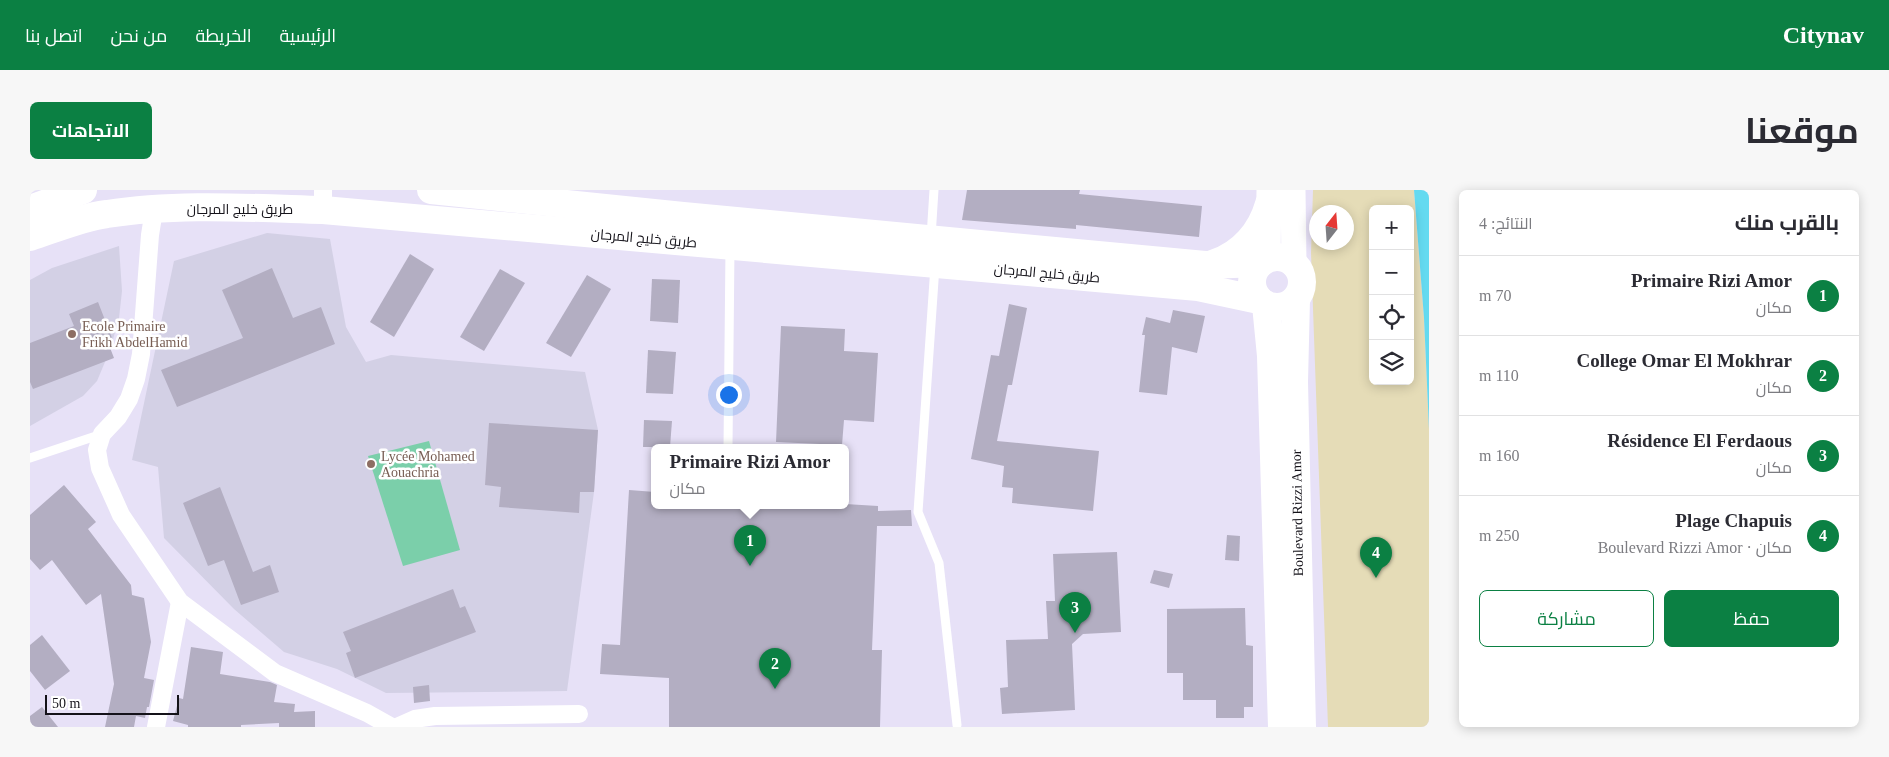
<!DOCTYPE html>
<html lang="ar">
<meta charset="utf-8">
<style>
body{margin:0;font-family:"Times New Roman",Cairo,serif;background:#f7f7f7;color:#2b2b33;direction:rtl}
.controls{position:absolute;right:15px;top:15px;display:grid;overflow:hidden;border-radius:8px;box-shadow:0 2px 12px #0003}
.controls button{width:45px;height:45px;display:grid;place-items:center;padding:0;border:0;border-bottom:1px solid #e1e1e2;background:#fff;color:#2b2b33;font:25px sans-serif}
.compass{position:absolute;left:1279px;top:15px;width:45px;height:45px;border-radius:50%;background:#fff;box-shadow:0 2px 12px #0003;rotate:17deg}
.scale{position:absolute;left:15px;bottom:12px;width:134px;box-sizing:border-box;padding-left:5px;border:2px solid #141219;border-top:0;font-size:14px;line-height:18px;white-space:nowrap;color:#141219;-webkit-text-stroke:4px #fff;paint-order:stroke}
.you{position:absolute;left:698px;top:204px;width:18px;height:18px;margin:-12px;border:4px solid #fff;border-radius:50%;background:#1a73e8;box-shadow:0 0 0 8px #1a73e833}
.badge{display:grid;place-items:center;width:32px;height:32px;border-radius:50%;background:#0b8043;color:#fff;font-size:16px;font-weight:700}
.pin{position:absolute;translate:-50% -41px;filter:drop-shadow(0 1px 2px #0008)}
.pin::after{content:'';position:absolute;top:26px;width:18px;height:15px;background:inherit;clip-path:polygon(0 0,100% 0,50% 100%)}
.popup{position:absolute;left:621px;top:254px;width:198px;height:65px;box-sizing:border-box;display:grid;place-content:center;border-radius:8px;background:#fff;filter:drop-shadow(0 1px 4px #0005);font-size:16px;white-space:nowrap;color:#7c7c81}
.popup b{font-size:19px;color:#2b2b33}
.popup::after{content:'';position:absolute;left:50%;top:100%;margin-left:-10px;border:10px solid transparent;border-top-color:#fff}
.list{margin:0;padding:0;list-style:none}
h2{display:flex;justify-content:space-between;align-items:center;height:65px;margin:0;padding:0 20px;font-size:21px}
h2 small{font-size:16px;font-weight:400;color:#7c7c81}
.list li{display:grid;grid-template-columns:32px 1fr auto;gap:15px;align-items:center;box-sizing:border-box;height:80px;padding:0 20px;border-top:1px solid #e1e1e2}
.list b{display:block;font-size:19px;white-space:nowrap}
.list p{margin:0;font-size:16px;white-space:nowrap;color:#7c7c81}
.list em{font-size:16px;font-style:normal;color:#7c7c81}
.actions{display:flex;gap:10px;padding:15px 20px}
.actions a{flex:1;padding:11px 0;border:1px solid #0b8043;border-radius:8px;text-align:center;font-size:18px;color:#0b8043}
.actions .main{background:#0b8043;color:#fff}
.icon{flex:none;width:28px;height:28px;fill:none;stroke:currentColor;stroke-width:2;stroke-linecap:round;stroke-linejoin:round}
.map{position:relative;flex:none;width:1399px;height:537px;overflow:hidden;direction:ltr;border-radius:8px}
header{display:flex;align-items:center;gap:30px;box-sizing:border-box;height:70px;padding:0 25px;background:#0b8043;color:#fff}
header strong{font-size:24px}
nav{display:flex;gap:28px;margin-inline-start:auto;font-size:18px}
.intro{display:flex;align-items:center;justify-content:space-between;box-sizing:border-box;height:120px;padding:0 30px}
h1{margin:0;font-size:35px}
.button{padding:12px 22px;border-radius:8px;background:#0b8043;color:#fff;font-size:18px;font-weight:700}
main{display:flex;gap:30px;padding:0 30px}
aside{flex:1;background:#fff;border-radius:8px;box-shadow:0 2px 12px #0003}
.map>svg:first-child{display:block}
.education{fill:#d3d0e5}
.green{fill:#7bcfaa}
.sand{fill:#e5dcb7;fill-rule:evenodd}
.water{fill:#64daf0}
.building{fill:#b3aec2}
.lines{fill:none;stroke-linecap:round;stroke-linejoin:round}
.service{stroke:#fff;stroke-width:9}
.minor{stroke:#fff;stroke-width:18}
.secondary{stroke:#fff;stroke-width:25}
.primary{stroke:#fff;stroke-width:28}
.education-dot{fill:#8d6e63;stroke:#fff;stroke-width:2}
.labels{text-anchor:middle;stroke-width:5;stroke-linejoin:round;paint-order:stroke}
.street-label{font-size:14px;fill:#141219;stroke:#fff}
.education-label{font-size:14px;fill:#785e54;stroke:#fff;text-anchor:start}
</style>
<header>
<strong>Citynav</strong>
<nav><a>الرئيسية</a><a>الخريطة</a><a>من نحن</a><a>اتصل بنا</a></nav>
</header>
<div class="intro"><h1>موقعنا</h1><a class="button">الاتجاهات</a></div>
<main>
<aside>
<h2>بالقرب منك<small>النتائج: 4</small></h2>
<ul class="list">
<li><span class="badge">1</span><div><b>Primaire Rizi Amor</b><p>مكان</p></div><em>70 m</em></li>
<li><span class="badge">2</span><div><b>College Omar El Mokhrar</b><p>مكان</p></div><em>110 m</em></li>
<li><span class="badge">3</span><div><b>Résidence El Ferdaous</b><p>مكان</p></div><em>160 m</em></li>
<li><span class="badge">4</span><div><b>Plage Chapuis</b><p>مكان · Boulevard Rizzi Amor</p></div><em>250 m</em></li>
</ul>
<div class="actions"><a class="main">حفظ</a><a>مشاركة</a></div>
</aside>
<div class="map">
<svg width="1399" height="537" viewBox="0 0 1399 537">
<rect width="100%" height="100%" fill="#e7e1f7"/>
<g class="education">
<path d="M237,43L300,49L316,137L336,172L361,165L555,182L568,240L564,302L537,501L356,503L307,479L254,462L204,419L134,348L128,277L102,270L144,71Z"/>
<path d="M89,56L92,101L89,128L80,160L67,191L53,206L0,236V90L22,78Z"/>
</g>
<path class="green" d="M399,251L430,360L373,376L338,266Z"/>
<path class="sand" d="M1283,0H1384L1394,128L1399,239V537H1298L1281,63ZM1343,19H1380V191H1343ZM1286,22H1316V52H1286Z"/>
<path class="water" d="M1384,0H1399V239L1394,128Z"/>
<g class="building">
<path d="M937,0H1050L1049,4L1172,16L1169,47L1046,35V39L932,30Z"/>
<path d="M380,64L404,79L364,147L340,132Z"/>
<path d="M242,78L263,128L291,117L305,154L147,217L131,180L213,148L192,100Z"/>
<path d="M470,79L495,93L454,161L430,147Z"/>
<path d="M557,85L581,99L541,167L516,153Z"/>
<path d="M622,89L650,90L648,133L620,131Z"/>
<path d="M68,112L82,148L77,150L84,168L3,199L0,192V153L44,136L39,124Z"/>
<path d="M979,114L997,118L982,195H978L967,251L1069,261L1063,321L982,313L983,298L972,297L974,276L941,269L961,165L969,166Z"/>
<path d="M1143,120L1175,126L1167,163L1142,157L1137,205L1109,202L1115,145H1112L1116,127L1140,133Z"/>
<path d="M751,136L815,139L814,161L848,163L844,232L814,230L812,255L746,252Z"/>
<path d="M618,160L646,162L643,204L616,203Z"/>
<path d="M614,230L642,231L640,257H613Z"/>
<path d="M459,233L568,240L564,302H550L549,323L469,317L471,297L455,295Z"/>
<path d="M34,295L66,332L58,339L101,395L102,405L114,408L121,452L114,488L124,490L119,517H117L115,528L106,526L104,537H75L84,494L71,404L56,415L22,370L10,380L0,369V325Z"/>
<path d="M190,297L223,382L240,375L249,402L211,415L194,370L178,376L153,313Z"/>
<path d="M599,300L625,302V315L815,314L848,316V321L881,320L882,336H847L842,460H852L850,537H639V488L570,484L572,454L590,455Z"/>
<path d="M1197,345L1210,346L1209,371L1195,370Z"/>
<path d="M1087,362L1091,442L1053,444L1042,454L1045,520L972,524L970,498L978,497L976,450L1018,449L1016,411H1025L1023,364Z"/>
<path d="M1124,380L1143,384L1139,398L1120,393Z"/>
<path d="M423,399L430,418L435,416L446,442L325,488L316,463L321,461L313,442Z"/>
<path d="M1215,418L1216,455L1223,456V517H1214V528H1186V510H1153V483H1137V419Z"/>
<path d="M12,445L40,481L15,500L0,481V455Z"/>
<path d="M161,457L193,462L190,484L240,492L247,495L244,512L265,514L264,522L285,521V537H249V533L211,535V537H158V535L143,531L149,508L153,509Z"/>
<path d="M399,495L400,511L384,513L383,497Z"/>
<path d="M12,517L28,537H0V526Z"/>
</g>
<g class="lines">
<g class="service">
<path d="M901,47L904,0"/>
<path d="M905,76L888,322L909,373L927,535"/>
<path d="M698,257L700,58"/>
<path d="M0,268L72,244"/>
</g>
<g class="minor">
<path d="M293,0V20"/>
<path d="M124,20L120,45L111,164L106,189L99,209L88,227L72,244L67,260L70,278L91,325L150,412L245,483L337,523L362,537"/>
<path d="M126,537L150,412"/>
<path d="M367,537L385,529L405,526L549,524"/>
</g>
<g class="secondary">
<path d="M1263,0L1264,74"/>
<path d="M1238,69L1239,0"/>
</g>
<g class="primary">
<path d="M401,0L653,26L1175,75L1231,73"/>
<path d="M0,19L53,0"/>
<path d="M0,47C24,39 53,27 77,24C146,13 223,18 293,20L1168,97L1229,110"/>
<circle cx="1247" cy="92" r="25"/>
<path d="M1185,73C1212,64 1231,42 1239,14"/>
<path d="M1266,109L1264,192L1272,537"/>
<path d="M1236,115L1241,166L1252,537"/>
</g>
</g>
<g class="education-dot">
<circle cx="42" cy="144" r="5"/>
<circle cx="341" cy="274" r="5"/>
</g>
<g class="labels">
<g class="street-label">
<text x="210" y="24">طريق خليج المرجان</text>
<text transform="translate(614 48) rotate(5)" y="5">طريق خليج المرجان</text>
<text transform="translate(1017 83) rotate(5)" y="5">طريق خليج المرجان</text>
<text transform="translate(1267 323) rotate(-91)" y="5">Boulevard Rizzi Amor</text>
</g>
<g class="education-label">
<text x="52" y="141">Ecole Primaire<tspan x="52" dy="16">Frikh AbdelHamid</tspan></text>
<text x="351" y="271">Lycée Mohamed<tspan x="351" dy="16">Aouachria</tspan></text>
</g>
</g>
</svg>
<div class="controls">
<button>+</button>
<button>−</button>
<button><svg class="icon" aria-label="locate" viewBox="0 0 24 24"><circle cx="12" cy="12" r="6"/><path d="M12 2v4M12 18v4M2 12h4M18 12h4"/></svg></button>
<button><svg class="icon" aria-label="layers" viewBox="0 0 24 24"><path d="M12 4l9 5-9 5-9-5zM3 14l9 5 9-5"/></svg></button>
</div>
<svg class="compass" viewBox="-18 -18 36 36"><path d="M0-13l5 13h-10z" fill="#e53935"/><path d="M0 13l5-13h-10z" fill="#7c7c81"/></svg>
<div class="scale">50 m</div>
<div class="you"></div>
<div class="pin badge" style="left:720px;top:376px">1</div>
<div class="popup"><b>Primaire Rizi Amor</b>مكان</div>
<div class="pin badge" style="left:745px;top:499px">2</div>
<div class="pin badge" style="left:1045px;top:443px">3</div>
<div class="pin badge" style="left:1346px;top:388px">4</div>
</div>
</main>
